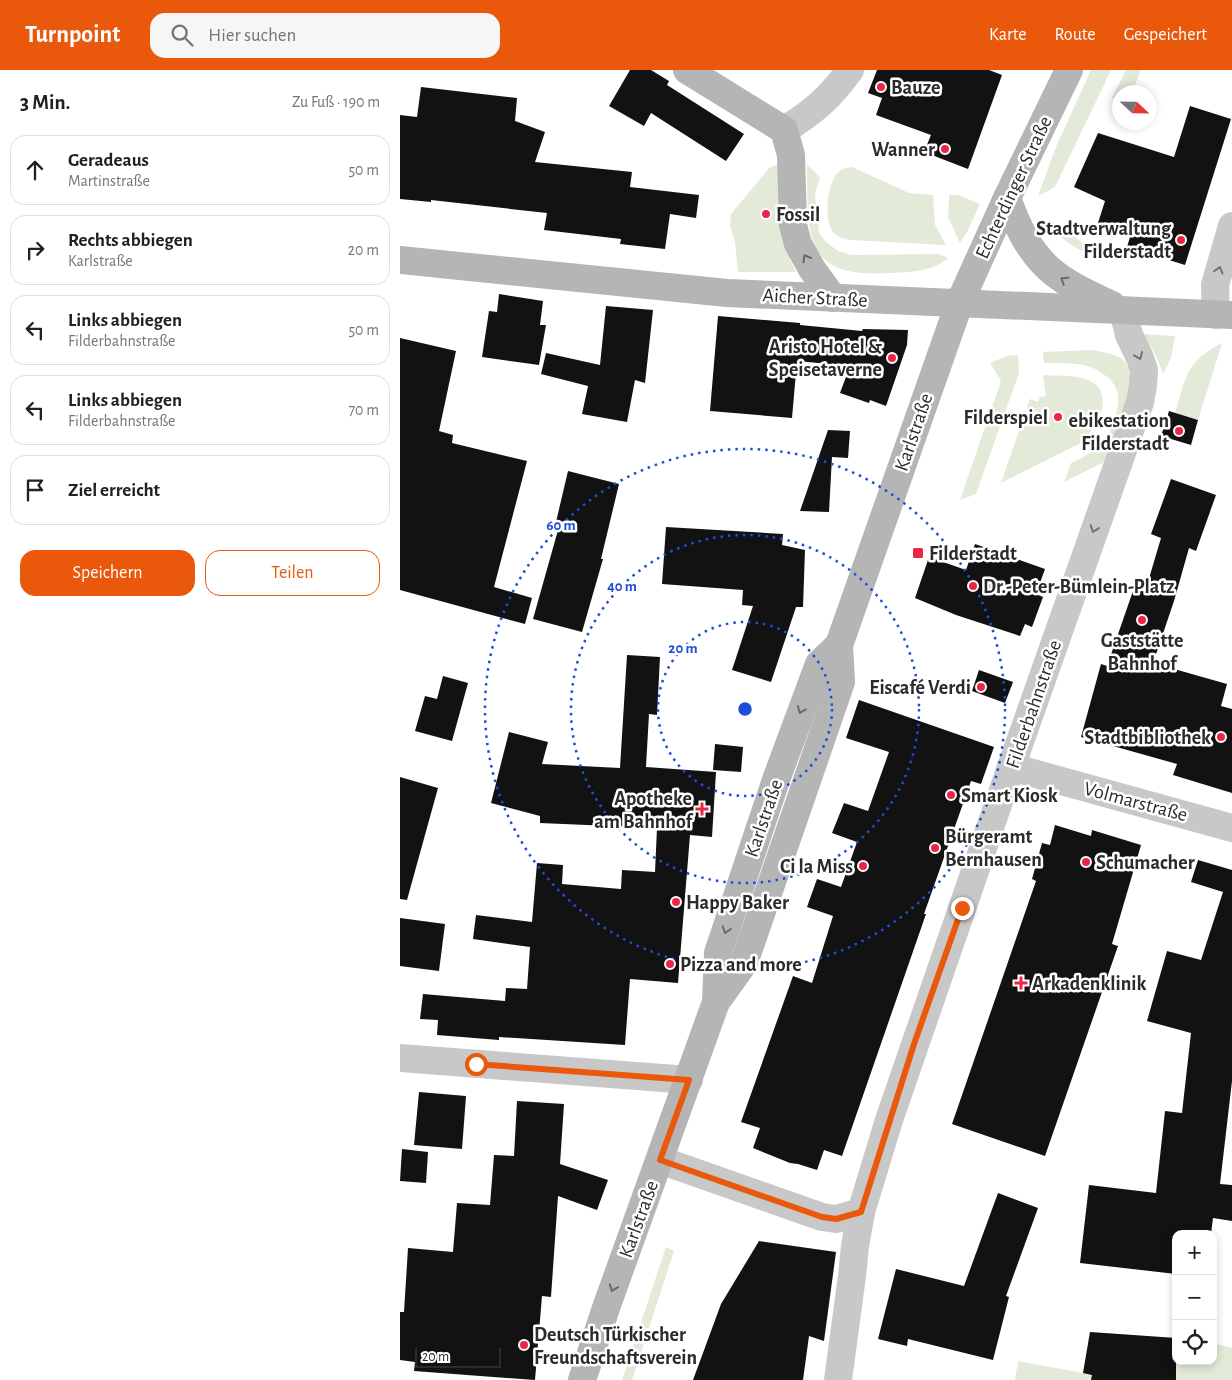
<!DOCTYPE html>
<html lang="de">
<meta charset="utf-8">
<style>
body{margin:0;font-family:"Alegreya Sans",sans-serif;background:#f6f6f6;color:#202124}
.controls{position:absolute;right:15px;bottom:15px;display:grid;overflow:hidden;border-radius:10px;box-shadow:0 2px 8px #0003}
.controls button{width:45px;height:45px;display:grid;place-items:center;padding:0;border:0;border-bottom:1px solid #e0e0e0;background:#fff;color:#202124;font:25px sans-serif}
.compass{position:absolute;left:712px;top:15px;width:45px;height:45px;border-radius:50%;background:#fff;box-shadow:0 2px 8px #0003;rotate:112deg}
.scale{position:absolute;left:15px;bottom:12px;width:86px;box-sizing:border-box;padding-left:5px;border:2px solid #2b2b2b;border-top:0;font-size:14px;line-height:18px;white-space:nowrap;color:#2b2b2b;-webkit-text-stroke:4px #fff;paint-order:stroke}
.stop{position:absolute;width:15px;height:15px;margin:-11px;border:4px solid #ea580c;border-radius:50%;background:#fff}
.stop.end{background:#ea580c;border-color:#fff;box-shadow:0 1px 5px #0008}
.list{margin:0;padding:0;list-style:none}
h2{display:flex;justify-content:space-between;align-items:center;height:65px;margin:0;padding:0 20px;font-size:21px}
h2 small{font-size:16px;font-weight:400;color:#757577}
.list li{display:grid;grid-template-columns:32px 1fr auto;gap:15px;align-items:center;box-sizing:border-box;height:70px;margin:0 10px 10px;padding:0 10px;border:1px solid #e0e0e0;border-radius:15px}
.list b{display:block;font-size:19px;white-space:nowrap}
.list p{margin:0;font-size:16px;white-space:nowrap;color:#757577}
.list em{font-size:16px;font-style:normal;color:#757577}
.actions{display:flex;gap:10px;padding:15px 20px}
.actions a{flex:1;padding:11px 0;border:1px solid #ea580c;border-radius:15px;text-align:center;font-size:18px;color:#ea580c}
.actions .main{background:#ea580c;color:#fff}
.icon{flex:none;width:28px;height:28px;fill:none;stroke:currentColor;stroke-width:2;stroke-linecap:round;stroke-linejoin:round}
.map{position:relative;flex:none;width:832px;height:1310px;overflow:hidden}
header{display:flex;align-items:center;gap:30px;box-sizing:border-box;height:70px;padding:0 25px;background:#ea580c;color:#fff}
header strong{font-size:24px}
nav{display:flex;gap:28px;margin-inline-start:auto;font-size:18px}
.search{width:350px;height:45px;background:#f6f6f6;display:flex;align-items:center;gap:12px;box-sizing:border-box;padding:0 18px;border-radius:15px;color:#757577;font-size:19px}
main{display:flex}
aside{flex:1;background:#fff}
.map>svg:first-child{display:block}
.green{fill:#e3ead8}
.building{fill:#121212}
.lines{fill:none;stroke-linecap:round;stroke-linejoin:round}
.street{stroke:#c8c8c8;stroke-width:28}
.secondary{stroke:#b5b5b5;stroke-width:28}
.oneway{stroke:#696969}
.oneway2{stroke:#727272}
.route{stroke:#ea580c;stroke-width:6}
.ring{fill:none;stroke:#1d4ed8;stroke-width:2.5;stroke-dasharray:2.5 5}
.poi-dot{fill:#ea2646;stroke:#fff;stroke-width:2}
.labels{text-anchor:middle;stroke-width:5;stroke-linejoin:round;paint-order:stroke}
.poi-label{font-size:20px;font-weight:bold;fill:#2b2b2b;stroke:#fff;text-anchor:start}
.street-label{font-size:20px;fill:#2b2b2b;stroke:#fff}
.centre{fill:#1d4ed8;stroke:#fff;stroke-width:2.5}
.ring-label{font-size:15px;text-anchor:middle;font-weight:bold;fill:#1d4ed8;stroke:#fff;stroke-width:5;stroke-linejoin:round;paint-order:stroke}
</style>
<header>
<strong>Turnpoint</strong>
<div class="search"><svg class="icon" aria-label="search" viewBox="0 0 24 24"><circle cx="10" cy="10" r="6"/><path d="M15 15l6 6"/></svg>Hier suchen</div>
<nav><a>Karte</a><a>Route</a><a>Gespeichert</a></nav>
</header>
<main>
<aside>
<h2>3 Min.<small>Zu Fuß · 190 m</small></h2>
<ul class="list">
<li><svg class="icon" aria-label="ahead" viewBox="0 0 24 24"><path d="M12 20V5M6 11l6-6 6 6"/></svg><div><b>Geradeaus</b><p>Martinstraße</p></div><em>50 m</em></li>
<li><svg class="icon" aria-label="right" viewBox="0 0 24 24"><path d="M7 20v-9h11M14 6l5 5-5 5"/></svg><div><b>Rechts abbiegen</b><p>Karlstraße</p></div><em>20 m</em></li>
<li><svg class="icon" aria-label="left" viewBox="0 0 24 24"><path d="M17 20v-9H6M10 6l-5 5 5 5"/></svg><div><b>Links abbiegen</b><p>Filderbahnstraße</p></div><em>50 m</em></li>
<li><svg class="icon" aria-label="left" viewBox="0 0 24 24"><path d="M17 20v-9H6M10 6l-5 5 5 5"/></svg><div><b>Links abbiegen</b><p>Filderbahnstraße</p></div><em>70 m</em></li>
<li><svg class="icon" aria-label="arrive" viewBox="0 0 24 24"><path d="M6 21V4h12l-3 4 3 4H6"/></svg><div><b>Ziel erreicht</b></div></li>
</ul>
<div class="actions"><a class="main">Speichern</a><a>Teilen</a></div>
</aside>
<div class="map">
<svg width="832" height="1310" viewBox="0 0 832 1310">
<rect width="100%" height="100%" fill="#fff"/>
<g class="green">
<path d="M691,0H711L655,117L638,126L656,77Z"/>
<path d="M726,0H741L732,22H720L719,31L712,28Z"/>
<path d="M383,93L386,181L396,202H338L335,172L330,156L331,144L370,97Z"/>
<path d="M407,94L420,108L415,123L419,163L426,172L438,181L451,185L539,184L548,188C532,202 509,202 490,203C401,209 408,164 407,94Z"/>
<path d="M452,97L509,123L533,125L535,155L546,175L452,170C445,169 439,168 434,163C423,151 426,110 441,100C443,98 448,98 452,97Z"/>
<path d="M549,125H558L580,134L567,162L560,173L548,147Z"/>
<path d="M647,154L659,156L701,186V189C694,185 685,183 678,179C666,172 656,160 641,161L640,155Z"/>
<path d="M743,264L775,266L771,288L763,304C758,289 753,278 743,266Z"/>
<path d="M822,273L798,350L775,343C786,307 786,291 822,273Z"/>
<path d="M692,280C702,282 713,283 722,289C746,307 713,371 704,392L664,412L671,393C684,387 694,382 703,372C711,364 720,336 718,325C717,318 712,310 706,306C689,291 665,293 644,293L643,282Z"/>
<path d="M618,285L619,303L576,424L560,430L601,311L590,293L607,286Z"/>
<path d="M643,305C655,306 670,305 682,308C719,318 699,356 681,373L601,413L630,329L638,332L640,327L646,326Z"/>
<path d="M266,1177L274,1181L232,1310H222Z"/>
<path d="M690,1262L776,1268V1291H813V1273L832,1278V1310H615L618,1291L683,1303Z"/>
</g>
<g class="building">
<path d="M230,0H251L269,11L267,15L344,64L326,91L251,43L244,56L209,36Z"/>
<path d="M477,0H589L602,5L568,99L524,82L531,65L476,45L482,28L468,23Z"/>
<path d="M21,17L117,28L115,51L145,62L135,92L232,102L230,117L299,125L296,148L270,144L265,179L220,174L221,169L144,160L147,143L31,130V132L0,129V45L17,47Z"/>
<path d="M790,36L831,49L785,195L727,177L730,167L697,156L705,131L674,117L698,63L774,87Z"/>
<path d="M99,224L143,231L140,255H146L139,295L82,287L89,241L97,242Z"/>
<path d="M206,236L253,240L245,313L235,310L227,352L182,344L188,316L141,304L146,283L200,295Z"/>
<path d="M318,246L400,253V255L462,261L463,259L508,260L507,275L486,336L470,330L469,333L440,323L450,296L397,291L392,348L310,341Z"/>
<path d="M0,268L56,281L39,361L53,365L52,373L127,391L94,517L132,528L125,554L0,520Z"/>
<path d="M769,341L798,350L791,375L761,366Z"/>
<path d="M428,360L450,361L448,388L432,387L429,442L400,441Z"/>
<path d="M168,401L219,414L201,489H203L182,562L133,549L160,453L156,452Z"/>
<path d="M771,409L816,425L796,481L789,478L774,531L753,593L827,614L821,636L832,639V723L773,705L777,694L681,667L701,594L707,596L734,518L745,522L761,468L751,464Z"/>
<path d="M266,457L383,464L382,475L405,480L403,537H396L371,612L332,600L353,536L342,535L343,520L262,514Z"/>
<path d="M575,474L645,499L636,524L643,527L632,557L625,554L620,566L556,545L515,528L529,487L566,500Z"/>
<path d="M227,585L260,587L257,645L249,644L246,697L316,702L312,767L290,765L278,913L230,909L225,975L99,967V970L37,965L38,950L20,949L23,924L105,931L106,918L127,919L130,877L73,869L76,845L132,852L137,793L163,795L162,814L221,819L222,800L255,802L257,758L140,753V746L91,733L109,662L148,672L142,694L220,698Z"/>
<path d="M579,600L613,612L605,633L572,621Z"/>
<path d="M43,606L68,613L52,671L15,661L25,626L37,629Z"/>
<path d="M459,630L594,677L581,714L571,711L524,844H526L442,1086L424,1080L417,1100L398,1094L390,1093L353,1078L360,1058L341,1052L393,906L412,913L433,846L407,837L417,809L441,817L457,772L432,763L444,733L468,741L489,682L446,668Z"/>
<path d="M315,674L343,677L341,702L313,700Z"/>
<path d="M0,707L38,718L7,830L0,829Z"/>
<path d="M655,755L691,766L692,760L741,775L712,874L718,876L645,1086L552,1054L636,811L632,809L642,773L650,775Z"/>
<path d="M798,790L832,800V1011L820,1114L832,1115V1151L813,1148L811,1164H776V1204L680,1193L689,1115L756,1123L765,1041L782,1043L791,963L747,951L767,881L801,890L823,822L791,812Z"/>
<path d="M0,848L45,854L39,901L0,896Z"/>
<path d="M19,1022L66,1026L62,1079L14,1075Z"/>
<path d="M117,1031L164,1034L160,1094L208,1110L197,1140L158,1126L151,1227L142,1226L135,1310L14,1301L15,1292L0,1290V1242H4L8,1178L53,1182L57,1133L90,1135L94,1085L114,1086Z"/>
<path d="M2,1079L28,1082L26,1113L0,1111Z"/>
<path d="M598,1123L638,1138L606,1226L609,1227L593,1290L508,1269L507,1276L478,1269L496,1199L564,1216Z"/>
<path d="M359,1171L436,1182L424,1271L409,1266L403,1310H293L321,1234Z"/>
<path d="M690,1262L776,1268V1310H691L692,1305L683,1303Z"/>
</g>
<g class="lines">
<g class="street">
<path d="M384,60C413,42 429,29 450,0"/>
<path d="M816,245L815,215L832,156"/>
<path d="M611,697L832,758"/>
<path d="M0,988L289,1010"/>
<path d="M260,1090L422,1147L436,1149L461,1142"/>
<path d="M438,1310L452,1206L455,1176L461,1142L489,1050L611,697L740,332L743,316L744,300L740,288L729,265L723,240"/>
</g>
<g class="secondary">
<path d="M287,0L384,60L391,85L393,155L398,174L412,199L433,228"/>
<path d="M607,128C617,156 630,184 654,203C671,217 693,226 712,235"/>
<path d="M0,190L327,223L832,245"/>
<path d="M316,932L318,883L377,707L419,594L439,575"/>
<path d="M182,1310L207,1235L316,932L344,893L441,612L439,575L559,234L607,128L669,0"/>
</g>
</g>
<defs><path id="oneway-chevron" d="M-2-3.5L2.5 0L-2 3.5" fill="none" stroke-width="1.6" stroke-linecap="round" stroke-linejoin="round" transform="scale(1.25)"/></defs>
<g class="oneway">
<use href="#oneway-chevron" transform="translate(406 188) rotate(-120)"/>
<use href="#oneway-chevron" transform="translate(664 210) rotate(-147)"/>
<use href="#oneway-chevron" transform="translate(401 640) rotate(111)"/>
<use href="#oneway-chevron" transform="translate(326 860) rotate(108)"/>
<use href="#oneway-chevron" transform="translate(213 1218) rotate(110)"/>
</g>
<g class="oneway2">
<use href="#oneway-chevron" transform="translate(819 200) rotate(-74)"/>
<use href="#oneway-chevron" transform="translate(739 286) rotate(68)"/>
<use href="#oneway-chevron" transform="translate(694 459) rotate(109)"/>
</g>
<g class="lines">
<path class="route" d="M76,994L289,1010L260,1090L422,1147L436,1149L461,1142L514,974L562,838"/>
</g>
<g class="ring">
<circle cx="345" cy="639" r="87"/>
<circle cx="345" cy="639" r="174"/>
<circle cx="345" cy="639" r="260"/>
</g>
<g class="poi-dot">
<circle cx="481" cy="17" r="5"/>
<circle cx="545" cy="79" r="5"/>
<circle cx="366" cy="144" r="5"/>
<circle cx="781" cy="170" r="5"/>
<circle cx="492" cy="288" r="5"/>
<circle cx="658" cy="347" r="5"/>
<circle cx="779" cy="361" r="5"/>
<rect x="512" y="477" width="12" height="12" rx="2.5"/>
<circle cx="573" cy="516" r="5"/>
<circle cx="742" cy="550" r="5"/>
<circle cx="581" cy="617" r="5"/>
<circle cx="821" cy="667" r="5"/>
<circle cx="551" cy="725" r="5"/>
<path d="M299.5 731.5h5v5h5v5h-5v5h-5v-5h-5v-5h5z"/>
<circle cx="535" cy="778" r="5"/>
<circle cx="686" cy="792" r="5"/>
<circle cx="463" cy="796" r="5"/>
<circle cx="276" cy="832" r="5"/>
<circle cx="270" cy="894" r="5"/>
<path d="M618.5 905.5h5v5h5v5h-5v5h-5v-5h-5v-5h5z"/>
<circle cx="124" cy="1275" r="5"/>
</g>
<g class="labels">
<g class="poi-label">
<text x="491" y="24">Bauze</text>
<text x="535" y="86" text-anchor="end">Wanner</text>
<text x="376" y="151">Fossil</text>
<text x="771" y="165" text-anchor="end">Stadtverwaltung<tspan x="771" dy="23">Filderstadt</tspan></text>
<text x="482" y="283" text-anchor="end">Aristo Hotel &amp;<tspan x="482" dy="23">Speisetaverne</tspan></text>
<text x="648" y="354" text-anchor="end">Filderspiel</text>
<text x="769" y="357" text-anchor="end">ebikestation<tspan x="769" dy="23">Filderstadt</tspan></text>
<text x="529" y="490">Filderstadt</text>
<text x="583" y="523">Dr.-Peter-Bümlein-Platz</text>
<text x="742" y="577" text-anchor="middle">Gaststätte<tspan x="742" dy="23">Bahnhof</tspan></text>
<text x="571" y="624" text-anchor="end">Eiscafé Verdi</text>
<text x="811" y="674" text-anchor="end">Stadtbibliothek</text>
<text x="561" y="732">Smart Kiosk</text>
<text x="292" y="735" text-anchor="end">Apotheke<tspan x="292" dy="23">am Bahnhof</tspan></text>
<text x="545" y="773">Bürgeramt<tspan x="545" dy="23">Bernhausen</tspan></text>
<text x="696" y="799">Schumacher</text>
<text x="453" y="803" text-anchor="end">Ci la Miss</text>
<text x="286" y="839">Happy Baker</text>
<text x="280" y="901">Pizza and more</text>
<text x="632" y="920">Arkadenklinik</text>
<text x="134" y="1271">Deutsch Türkischer<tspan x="134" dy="23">Freundschaftsverein</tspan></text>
</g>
<g class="street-label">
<text transform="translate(613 117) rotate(-65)" y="7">Echterdinger Straße</text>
<text transform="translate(415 227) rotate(3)" y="7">Aicher Straße</text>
<text transform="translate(513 362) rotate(-71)" y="7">Karlstraße</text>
<text transform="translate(633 634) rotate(-71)" y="7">Filderbahnstraße</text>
<text transform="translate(736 731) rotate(15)" y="7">Volmarstraße</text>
<text transform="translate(363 748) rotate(-71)" y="7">Karlstraße</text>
<text transform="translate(238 1149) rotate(-70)" y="7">Karlstraße</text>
</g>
</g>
<circle cx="345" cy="639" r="8" class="centre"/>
<g class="ring-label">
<text x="161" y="460">60 m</text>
<text x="222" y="521">40 m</text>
<text x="283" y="583">20 m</text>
</g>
</svg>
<div class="controls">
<button>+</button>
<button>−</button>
<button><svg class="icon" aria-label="locate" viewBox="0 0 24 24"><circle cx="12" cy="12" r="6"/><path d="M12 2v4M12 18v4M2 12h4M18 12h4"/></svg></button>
</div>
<svg class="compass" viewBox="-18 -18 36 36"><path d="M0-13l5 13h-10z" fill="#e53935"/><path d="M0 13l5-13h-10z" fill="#757577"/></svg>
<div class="scale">20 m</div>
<div class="stop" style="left:76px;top:994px"></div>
<div class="stop end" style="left:562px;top:838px"></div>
</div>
</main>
